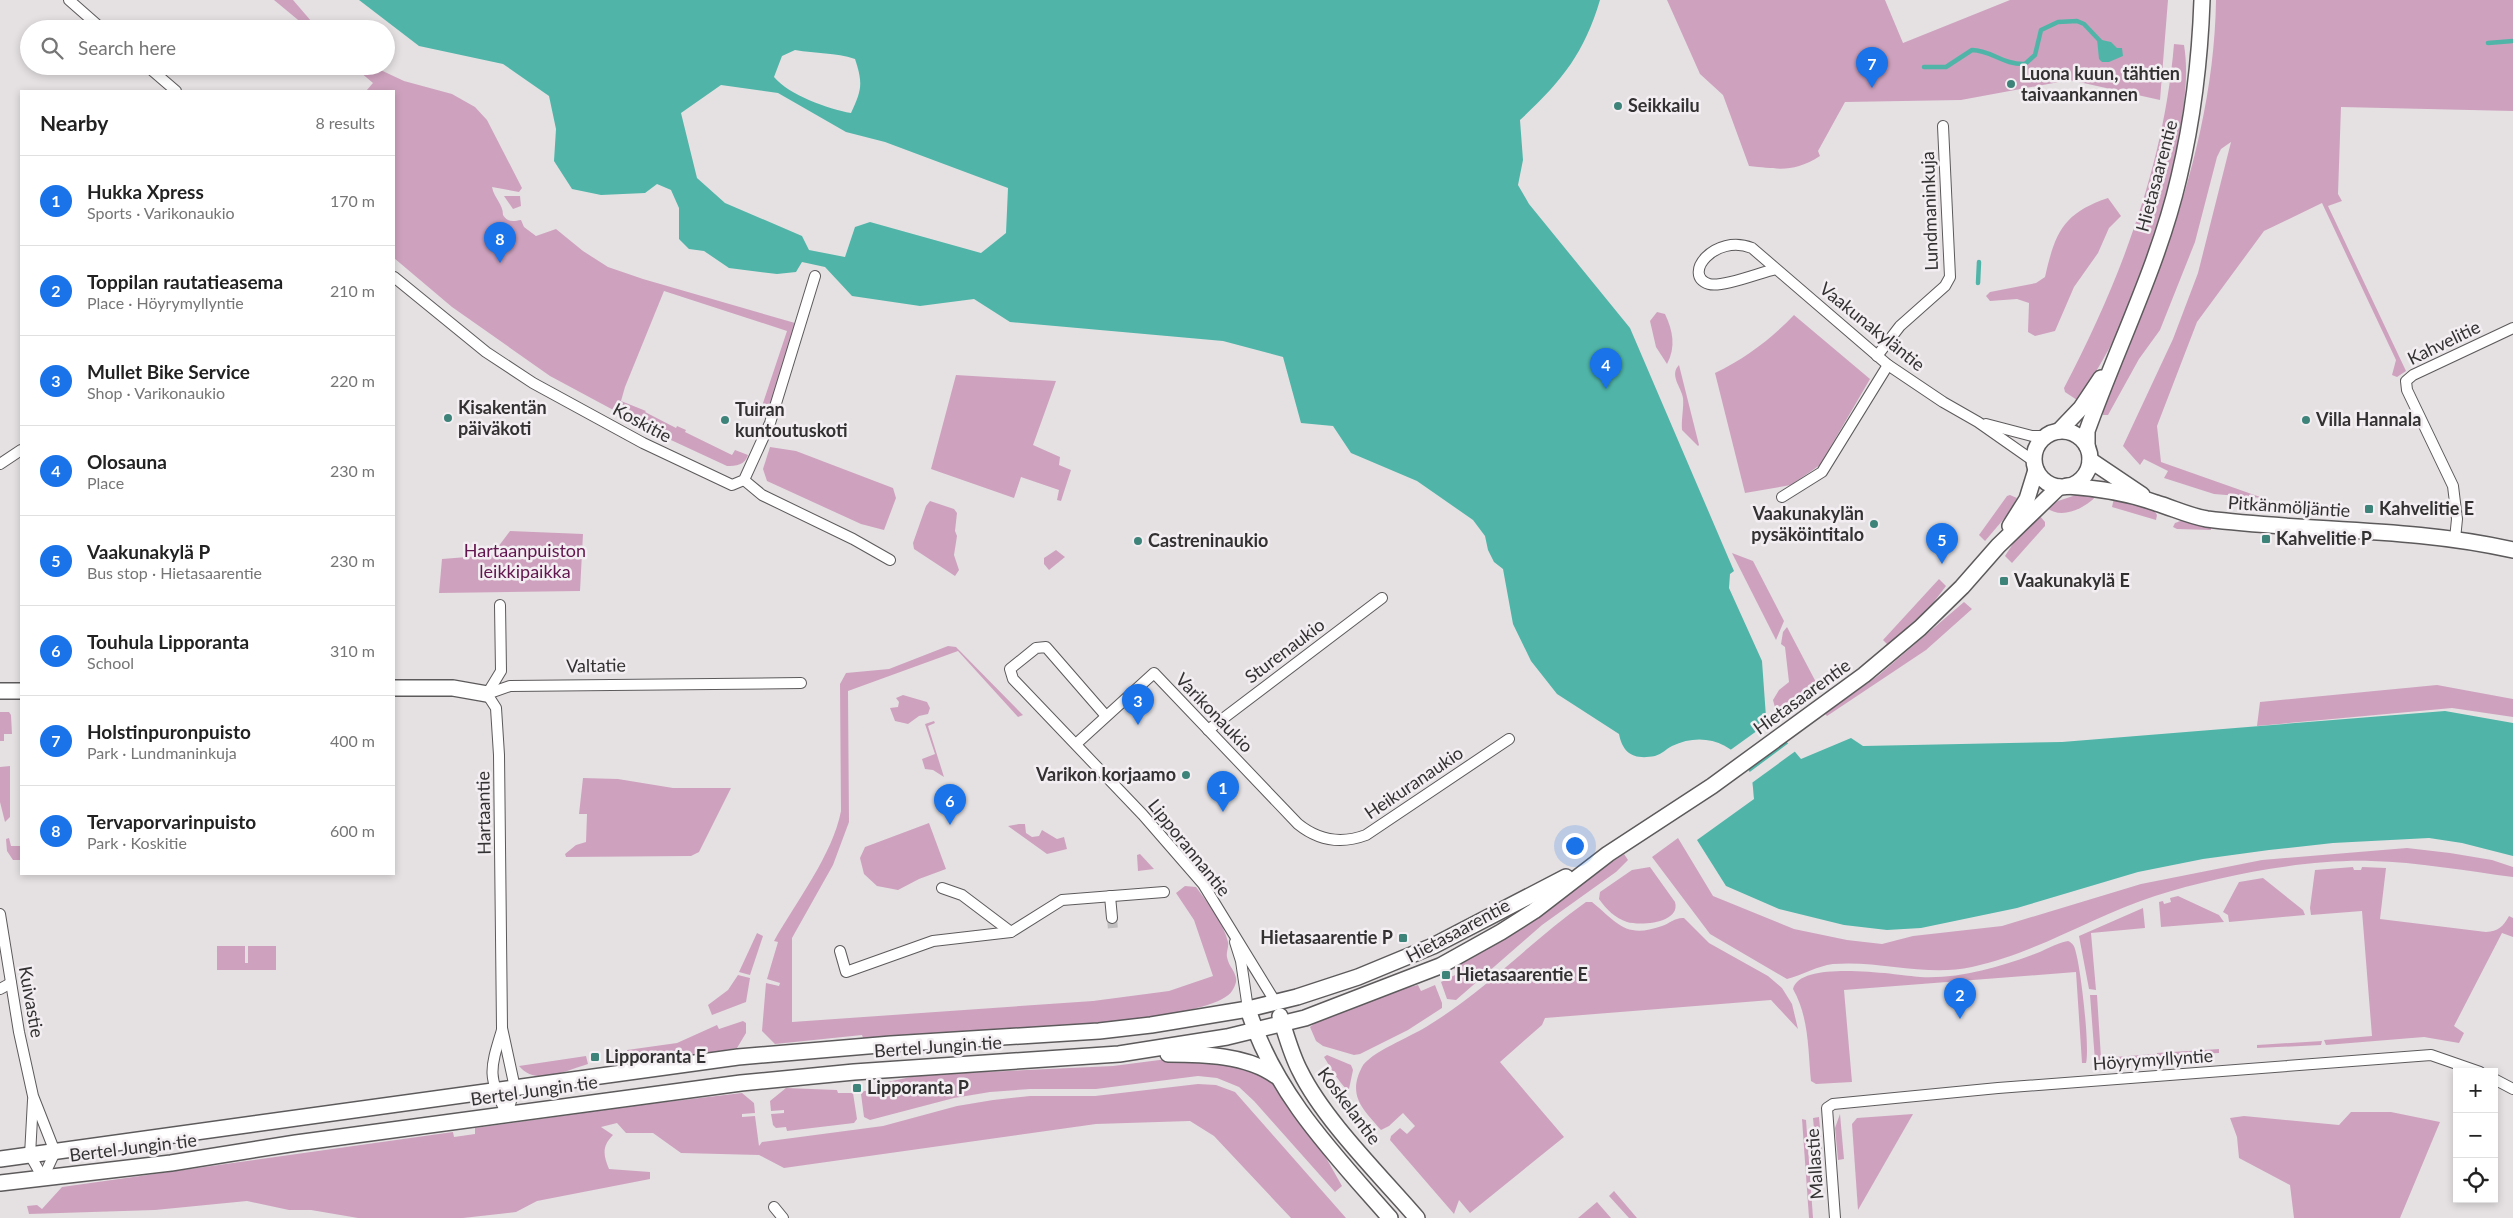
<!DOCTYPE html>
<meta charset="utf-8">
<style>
body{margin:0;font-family:Lato,sans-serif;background:#f6f6f6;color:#222}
.controls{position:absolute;right:15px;bottom:15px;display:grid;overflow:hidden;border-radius:0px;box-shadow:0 2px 8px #0003}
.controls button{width:45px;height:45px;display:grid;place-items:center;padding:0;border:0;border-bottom:1px solid #e0e0e0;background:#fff;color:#222;font:25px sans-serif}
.you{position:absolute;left:1574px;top:845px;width:18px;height:18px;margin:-12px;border:4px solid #fff;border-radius:50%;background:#1a73e8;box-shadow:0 0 0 8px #1a73e833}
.badge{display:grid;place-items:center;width:32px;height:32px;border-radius:50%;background:#1a73e8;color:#fff;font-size:16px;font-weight:700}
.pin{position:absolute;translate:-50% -41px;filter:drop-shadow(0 1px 2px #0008)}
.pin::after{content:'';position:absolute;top:26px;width:18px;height:15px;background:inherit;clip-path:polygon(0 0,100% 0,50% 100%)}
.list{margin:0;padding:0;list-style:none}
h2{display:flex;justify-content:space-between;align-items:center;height:65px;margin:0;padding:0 20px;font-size:21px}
h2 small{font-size:16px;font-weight:400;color:#767676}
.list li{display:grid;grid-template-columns:32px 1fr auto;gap:15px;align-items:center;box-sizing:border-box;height:90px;padding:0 20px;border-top:1px solid #e0e0e0}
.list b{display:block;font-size:19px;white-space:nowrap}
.list p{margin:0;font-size:16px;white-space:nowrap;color:#767676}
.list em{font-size:16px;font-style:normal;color:#767676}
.icon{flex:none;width:28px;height:28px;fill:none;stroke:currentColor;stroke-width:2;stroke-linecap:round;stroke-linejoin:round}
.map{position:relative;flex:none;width:2513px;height:1218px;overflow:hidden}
.search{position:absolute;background:#fff;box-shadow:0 2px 8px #0003;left:20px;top:20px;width:375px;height:55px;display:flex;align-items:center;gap:12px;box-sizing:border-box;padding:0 18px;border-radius:28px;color:#767676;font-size:19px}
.panel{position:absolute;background:#fff;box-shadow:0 2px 8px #0003;left:20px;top:90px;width:375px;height:785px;border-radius:0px}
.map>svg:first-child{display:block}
.green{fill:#cea2be}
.water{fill:#50b5a8;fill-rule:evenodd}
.pier{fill:#e5e1e3}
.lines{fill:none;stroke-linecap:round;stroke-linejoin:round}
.stream{stroke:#50b5a8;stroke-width:4.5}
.street-tunnel{stroke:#c1bec0;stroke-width:10;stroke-dasharray:10 5;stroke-linecap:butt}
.street-casing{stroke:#5d5a5c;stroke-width:12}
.secondary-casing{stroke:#5d5a5c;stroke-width:18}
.street{stroke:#fff;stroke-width:10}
.secondary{stroke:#fff;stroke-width:15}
.poi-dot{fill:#3d837a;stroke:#f2eef1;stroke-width:2}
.labels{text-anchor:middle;stroke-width:5;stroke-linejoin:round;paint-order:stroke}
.poi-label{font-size:18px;font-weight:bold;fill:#333132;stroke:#f2eef1;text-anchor:start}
.street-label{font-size:18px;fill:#333132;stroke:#f2eef1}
.park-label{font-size:18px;fill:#62154e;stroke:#f2eef1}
</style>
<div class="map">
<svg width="2513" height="1218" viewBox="0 0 2513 1218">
<rect width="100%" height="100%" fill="#e5e1e3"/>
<g class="green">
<path d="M274,0H293L318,29H309Z"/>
<path d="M1667,0H1885L1903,43L2010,0H2168L2160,100L2070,80L1961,100L1845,102L1818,151L1820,156C1793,173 1780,169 1749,166L1723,95L1700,74Z"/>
<path d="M2216,0H2513V111L2341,107L2338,194L2342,201L2328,206L2406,371L2397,377L2392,375L2396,360L2322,203L2264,231L2197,322L2157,426L2161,462L2263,498L2214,494L2164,478L2168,471L2144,459L2140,465L2123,446L2173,339L2198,273L2231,142L2221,149L2217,157L2195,242L2160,330L2139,359L2108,415H2103V409C2158,280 2214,143 2216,0Z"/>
<path d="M2174,44L2184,45C2189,75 2184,106 2179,136C2163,227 2132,324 2077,400L2065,392L2064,388C2120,281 2164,166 2174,44Z"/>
<path d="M353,66H372L404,81L452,94L475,107L487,120L522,188L519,192L492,187C494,198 503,204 503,215C508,223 514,221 521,220L524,227L536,236L556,229L583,251L608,267L643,279L795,323L796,325L770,410L766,412L762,411L763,403L787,331L664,291L625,387L621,401L646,411L645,412L676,428L677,426L686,430L685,432L732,455L735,450L748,455C745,465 736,466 727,466L658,434L550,376L452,307L394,258V91H366L373,83Z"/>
<path d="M504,196H520L521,206L513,209Z"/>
<path d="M2108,198L2121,216L2109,228L2098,253L2074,287L2055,331L2035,336L2028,332L2029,303L2017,299L1990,301L1986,296L1990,292L2036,283L2045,277C2055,233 2063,213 2108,198Z"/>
<path d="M1657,312L1665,314C1673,331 1676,347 1667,364L1656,347L1650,321Z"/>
<path d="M1794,315L1870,379L1820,465L1791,485L1745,493L1715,373C1746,358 1771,339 1794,315Z"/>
<path d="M1679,365L1699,445L1698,446L1682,430C1681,419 1684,408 1683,398C1681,387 1669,375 1679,365Z"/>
<path d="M956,375L1056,381L1033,445L1060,457L1059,465L1071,470L1061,501L1057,500L1059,490L1021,477L1014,498L931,469Z"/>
<path d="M770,447L796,451L893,488L896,498L884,530L861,524L767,481L763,469Z"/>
<path d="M2079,494L2097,495C2086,508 2062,520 2047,508L2058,501Z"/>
<path d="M2010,495L2017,498L2008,514L1985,541L1979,535L2007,496Z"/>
<path d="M2114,498L2153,509L2157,515L2156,520L2112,507Z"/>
<path d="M930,501L954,509L957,513L955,531L957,536L954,555L959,570L955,576L914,549L913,543L926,506Z"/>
<path d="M2039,515L2045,522V526L2012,563L2005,556L2016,539Z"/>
<path d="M2183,520L2211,527V530L2177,529L2173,527L2175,523Z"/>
<path d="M510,531L583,534L580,591L439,593L442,559L492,555Z"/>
<path d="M1056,550L1065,557L1049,570L1044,564V558Z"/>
<path d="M1732,553L1753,561L1784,621L1776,640Z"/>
<path d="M1939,579L1946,586L1930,607L1888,645L1883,640Z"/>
<path d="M1964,602L1972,609L1926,650L1827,716L1825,714L1879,675Z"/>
<path d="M1787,627L1818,686L1777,715L1773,700L1779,690L1789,682L1785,647L1781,644L1783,632Z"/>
<path d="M948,646L956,647L1023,715L1018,717L958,651L848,691L849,822L833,865L792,938V1022L1093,1001L1169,991L1213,976L1194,920L1176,893L1185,886L1196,887C1208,903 1223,922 1228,942C1229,947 1226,952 1227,957C1229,970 1243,975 1232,991C1209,1028 917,1035 863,1038L862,1035L775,1044L762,1031L766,983L779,986L780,983L767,979L778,942L774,941C796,902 833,854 841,811L840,684L846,673L889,669Z"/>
<path d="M2437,685L2513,699V717L2452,708L2257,726L2260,702Z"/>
<path d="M903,695L927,702L930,708L928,714L919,716L908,724L895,721L890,708L898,707L899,702L896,698Z"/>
<path d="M0,712H9L11,715L12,734H4V741H0Z"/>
<path d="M934,721L935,723L928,726L944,777L933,770L925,769L922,759L935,754L925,724Z"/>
<path d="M10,766V817L5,822L0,802V767Z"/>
<path d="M583,778L618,779L673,788H731L699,852L691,856L566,857L565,854L576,845L586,842L587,814H579Z"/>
<path d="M929,823L946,869L919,879L898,890L877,886L864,874L860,858L865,847Z"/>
<path d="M1019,824H1025L1026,833L1032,837L1039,836L1042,830L1057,839L1064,837L1067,849L1047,854L1008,826Z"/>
<path d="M9,838L11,846H21V860H13L7,851L6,839Z"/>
<path d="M1678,838L1713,896L1794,929L1847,940L1882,944L1913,936L2002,926L2141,884L2262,860L2407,848L2450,853L2492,860L2513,867V877C2466,871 2418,862 2371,861C2305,859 2217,876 2155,896C2093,916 2037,953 1972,967C1926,977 1880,960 1833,964C1817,966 1803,975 1787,979L1710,934L1652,857Z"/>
<path d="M1140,854L1154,869L1138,871L1137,855Z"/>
<path d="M1624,854L1628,860L1616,872L1542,925L1456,1000L1447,999L1441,982L1457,974L1454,968Z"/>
<path d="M1650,867L1675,902C1681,923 1641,926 1627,922C1615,918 1607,910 1599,899L1600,892L1632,870Z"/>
<path d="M2353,867L2354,870H2361L2362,867L2386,868L2380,919L2486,932C2498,931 2503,927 2509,916L2513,918V937L2502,933L2454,1026L2464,1033L2459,1043L2424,1037L2326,1045L2324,1040L2372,1036L2362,911L2311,915L2310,908L2315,870Z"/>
<path d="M2263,878L2303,910L2305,915L2229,922L2228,915L2223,912L2239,882Z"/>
<path d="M2178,896L2219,915L2224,922L2161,927L2159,902L2163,901L2164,904L2171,902L2170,898Z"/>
<path d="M1586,902H1592C1618,923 1625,939 1662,926C1670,923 1676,917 1684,918L1709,943L1768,976L1782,988L1792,1004L1798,1029L1771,1000L1545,1018L1542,1025L1500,1062L1564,1137L1470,1213L1459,1200L1454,1214L1390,1140L1391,1136L1400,1128L1407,1134L1415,1126L1403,1113L1389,1126L1381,1130C1363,1109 1347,1096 1362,1067C1369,1053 1412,1036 1426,1027C1484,992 1531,941 1586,902Z"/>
<path d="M2143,908L2145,928L2091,933L2096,990L2089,989L2079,936Z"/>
<path d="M757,933L763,936L750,975L739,972Z"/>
<path d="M2068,941C2073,943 2075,947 2076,953C2081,970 2090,1048 2086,1063H2082L2076,972L1844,990L1852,1082L1816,1084L1811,1081C1808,1050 1809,1017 1793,989C1800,959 1898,975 1920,977C1959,979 1996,968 2032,955C2044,951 2056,943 2068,941Z"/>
<path d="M217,946H245V963H248V946H276V970H217Z"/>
<path d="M738,975L750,978L746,1002L712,1015L708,1005L728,990Z"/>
<path d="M1418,985L1421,991L1435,985L1442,1003V1008L1408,1030L1360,1054L1354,1055L1323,1046L1316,1041L1310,1027C1340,1004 1382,994 1418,985Z"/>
<path d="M2090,995H2097L2101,1058L2155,1054L2154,1058L2095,1061Z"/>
<path d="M743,1021L746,1023V1033L737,1048L682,1057L628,1058L627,1050L677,1043L717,1025L719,1029Z"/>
<path d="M2322,1041L2321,1045L2257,1048V1045Z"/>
<path d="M2219,1049V1053L2157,1056V1053Z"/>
<path d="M1327,1055L1351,1065L1353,1070L1349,1089H1346C1338,1080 1331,1069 1324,1057Z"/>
<path d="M586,1056L588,1064C567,1070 536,1087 519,1066Z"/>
<path d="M1175,1058H1192L1261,1073L1270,1078L1325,1156L1342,1186L1335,1192L1254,1101L1239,1087L1217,1078L1198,1076L1096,1089H1030L990,1092L954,1098L870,1120L864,1117L861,1094L864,1091H878V1084L920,1075L1113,1066Z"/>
<path d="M1198,1084L1216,1085L1235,1092L1346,1218H1291L1214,1136L1190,1121L1096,1124L784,1168L759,1155L681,1153L653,1133H626L617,1123L601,1127L613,1135C602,1146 603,1155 609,1169L650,1172V1179L537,1201L516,1212L463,1218H358L311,1210H289L247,1201L155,1210L29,1214L27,1206L37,1205L42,1209L62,1187L453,1132L454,1137L475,1134V1128L641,1105L742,1093L754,1103L755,1113L742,1114V1117L755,1116L759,1146L762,1142L883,1126L957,1106L993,1100L1030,1096H1095Z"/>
<path d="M786,1088L837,1090L838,1093H853L857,1119L854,1123L787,1131L786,1127L776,1128L773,1125L771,1114L784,1113V1110L771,1111L770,1101Z"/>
<path d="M2351,1112H2391L2440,1122L2400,1218H2294L2290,1185L2239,1158L2237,1137L2230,1118L2244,1116L2339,1125Z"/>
<path d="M1840,1114L1844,1159L1838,1160L1835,1128Z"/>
<path d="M1913,1114L1858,1210L1852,1124L1857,1118Z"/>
<path d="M1819,1117L1823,1161L1817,1162L1813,1118Z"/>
<path d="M1802,1119L1806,1120L1813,1218H1809Z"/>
<path d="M1614,1191L1637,1218H1629L1609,1196Z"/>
<path d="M1597,1202L1611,1218H1578Z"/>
</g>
<g class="water">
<path d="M359,0H1600C1584,54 1561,82 1520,120L1523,160L1518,185L1529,204L1630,328L1734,571L1730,574L1729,588L1762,661L1766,717L1801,759L1851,738L1863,746L2062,742L2445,711L2513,723V856L2462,843L2429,838L2333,843L2269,850L2203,859L2138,872L2017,908L1921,928L1887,930L1844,925L1779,909L1726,886L1697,840L1754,799C1753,790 1753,776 1748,769C1732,741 1701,732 1672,746C1666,749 1662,754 1655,756C1634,760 1623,754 1619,734L1557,694L1531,661L1513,624L1503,569L1494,562L1488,550L1485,536L1473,520L1417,481L1351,453L1333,426L1301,423L1283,357L1223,341L1010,322L974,299L920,306L852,296L825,267L802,262L796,272L777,274L729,268L704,251L689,249L679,239V208L671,190L657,184L645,193L601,195L572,189L554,161L556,129L549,96L503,64L419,46ZM795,50C816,54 835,52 855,59C863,83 862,90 851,113C828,109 789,95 774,77L782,56ZM721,85L778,93L846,132L885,142L1008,188L1006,233L981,253L870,222L855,227L845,257L809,250L802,236L725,203L697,178L681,113Z"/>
<path d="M2097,39L2111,42L2117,48H2122L2123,56L2109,62H2102L2099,59Z"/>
</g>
<g class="pier">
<path d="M1772,720L1788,740L1746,770L1729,751Z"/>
<path d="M1790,742L1797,750L1749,785L1747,774Z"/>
</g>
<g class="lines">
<g class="stream">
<path d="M2488,43L2513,41"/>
<path d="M1924,67H1946L1972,50C1991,50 2003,65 2025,64L2035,55L2041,30L2058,22L2077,21L2084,24L2101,42"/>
<path d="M1978,283L1979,262"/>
</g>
<path class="street-tunnel" d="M1112,918L1113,930"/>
<g class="street-casing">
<g id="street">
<path d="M69,0L102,29"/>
<path d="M147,66L176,91"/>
<path d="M1776,269C1761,272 1722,288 1709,284C1681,275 1715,233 1752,248L1888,365L1943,402L1978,422L2035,462"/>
<path d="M394,277L486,352L533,383L643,443L732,485L744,480L770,423L815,276"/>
<path d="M1877,356L1900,326L1945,286L1950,277L1943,126"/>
<path d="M1986,424L2032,436H2046"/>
<path d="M0,464L21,450"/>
<path d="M744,480L762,495L853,539L890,560"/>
<path d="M1782,497L1822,472L1888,365"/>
<path d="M2455,539L2457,519L2453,486L2407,390L2406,381L2413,375L2513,328"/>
<path d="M487,694L496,708L499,755L502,1028L515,1088L507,1114"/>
<path d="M487,694L510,686L801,683"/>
<path d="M487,694L501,671L500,605"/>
<path d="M1106,716L1046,647L1036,648L1010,669L1013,679L1143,815L1203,884L1276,1003"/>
<path d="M1208,730L1382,598"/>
<path d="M1076,744L1154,673L1298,824C1319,841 1342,844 1366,835L1509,739"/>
<path d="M942,888L962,895L1011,932"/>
<path d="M1110,896L1112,918"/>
<path d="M0,914L19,1032L33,1096L55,1152L43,1178"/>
<path d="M1235,942L1241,961L1248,1009"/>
<path d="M840,951L846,972L933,941L1011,932L1062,900L1164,892"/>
<path d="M0,989L11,983"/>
<path d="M502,1030C490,1069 487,1077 507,1114"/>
<path d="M2494,1079L2513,1089"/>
<path d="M33,1100L30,1155L43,1178"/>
<path d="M774,1207L783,1218"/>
<path d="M1835,1218L1827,1108L1833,1104L1998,1088L2431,1055L2480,1072"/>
</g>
</g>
<g class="secondary-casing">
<g id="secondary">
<path d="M2059,431L2081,408L2101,378"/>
<circle cx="2062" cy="459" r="28"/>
<path d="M2087,446V431C2117,347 2159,264 2179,177C2193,118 2200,60 2202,0"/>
<path d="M2090,460L2142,495"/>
<path d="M2067,486C2097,488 2128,493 2156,503C2173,508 2189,516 2207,519C2309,532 2412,527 2513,550"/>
<path d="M2010,526L2027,499L2036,470"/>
<path d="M394,688H453L487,694"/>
<path d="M0,691H21"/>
<path d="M1248,1009C1274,1093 1334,1154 1390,1218"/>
<path d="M1280,1016C1286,1034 1291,1054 1300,1071C1324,1120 1380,1175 1417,1218"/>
<path d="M1168,1054C1203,1054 1247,1055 1276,1076"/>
<path d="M0,1159L738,1057L891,1044L1099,1031L1151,1025L1248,1009L1297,997L1358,977L1433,946L1566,877"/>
<path d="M0,1183L171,1163L296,1143L741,1083L854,1072L1119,1054L1227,1037L1305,1018L1440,966L1501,932L1534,911L1608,854L1712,786L1864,675L1920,628L1962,587L1998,546L2059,487"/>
</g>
</g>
<use href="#street" class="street"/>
<use href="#secondary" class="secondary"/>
</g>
<g class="poi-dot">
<circle cx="2011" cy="84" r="5"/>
<circle cx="1618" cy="106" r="5"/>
<circle cx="448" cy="418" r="5"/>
<circle cx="725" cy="420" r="5"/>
<circle cx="2306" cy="420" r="5"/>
<rect x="2364" y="504" width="10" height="10" rx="2.5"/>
<circle cx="1874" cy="524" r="5"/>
<rect x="2261" y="534" width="10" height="10" rx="2.5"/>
<circle cx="1138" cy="541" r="5"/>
<rect x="1999" y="576" width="10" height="10" rx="2.5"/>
<circle cx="1186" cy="775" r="5"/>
<rect x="1398" y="933" width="10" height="10" rx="2.5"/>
<rect x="1441" y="970" width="10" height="10" rx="2.5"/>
<rect x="590" y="1052" width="10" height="10" rx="2.5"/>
<rect x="852" y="1083" width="10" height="10" rx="2.5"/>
</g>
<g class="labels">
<g class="poi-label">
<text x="2021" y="80">Luona kuun, tähtien<tspan x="2021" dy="21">taivaankannen</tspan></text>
<text x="1628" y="112">Seikkailu</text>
<text x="458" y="414">Kisakentän<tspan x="458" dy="21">päiväkoti</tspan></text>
<text x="735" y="416">Tuiran<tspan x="735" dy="21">kuntoutuskoti</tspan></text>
<text x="2316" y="426">Villa Hannala</text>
<text x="2379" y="515">Kahvelitie E</text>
<text x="1864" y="520" text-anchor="end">Vaakunakylän<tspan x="1864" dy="21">pysäköintitalo</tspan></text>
<text x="2276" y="545">Kahvelitie P</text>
<text x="1148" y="547">Castreninaukio</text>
<text x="2014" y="587">Vaakunakylä E</text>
<text x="1176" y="781" text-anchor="end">Varikon korjaamo</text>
<text x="1393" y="944" text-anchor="end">Hietasaarentie P</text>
<text x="1456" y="981">Hietasaarentie E</text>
<text x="605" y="1063">Lipporanta E</text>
<text x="867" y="1094">Lipporanta P</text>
</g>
<g class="street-label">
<text transform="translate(2157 176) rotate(-75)" y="6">Hietasaarentie</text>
<text transform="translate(1930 211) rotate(-92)" y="6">Lundmaninkuja</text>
<text transform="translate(1872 327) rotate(39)" y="6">Vaakunakyläntie</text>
<text transform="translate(2444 343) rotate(-26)" y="6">Kahvelitie</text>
<text transform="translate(642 423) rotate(28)" y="6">Koskitie</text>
<text transform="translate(2289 507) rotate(4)" y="6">Pitkänmöljäntie</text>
<text transform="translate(1285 651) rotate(-37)" y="6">Sturenaukio</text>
<text transform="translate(596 666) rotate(-1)" y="6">Valtatie</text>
<text transform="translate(1802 697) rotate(-36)" y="6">Hietasaarentie</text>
<text transform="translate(1214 713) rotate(46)" y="6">Varikonaukio</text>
<text transform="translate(1414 783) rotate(-34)" y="6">Heikuranaukio</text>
<text transform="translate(484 813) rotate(-91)" y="6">Hartaantie</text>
<text transform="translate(1189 848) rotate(51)" y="6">Lipporannantie</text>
<text transform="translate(1458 931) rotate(-28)" y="6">Hietasaarentie</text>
<text transform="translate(31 1002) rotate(80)" y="6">Kuivastie</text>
<text transform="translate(938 1047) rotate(-4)" y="6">Bertel Jungin tie</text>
<text transform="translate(2153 1060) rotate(-4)" y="6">Höyrymyllyntie</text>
<text transform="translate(534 1091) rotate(-8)" y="6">Bertel Jungin tie</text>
<text transform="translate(1349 1106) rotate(53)" y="6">Koskelantie</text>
<text transform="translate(133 1148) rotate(-7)" y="6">Bertel Jungin tie</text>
<text transform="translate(1815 1164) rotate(-94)" y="6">Mallastie</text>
</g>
<g class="park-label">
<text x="525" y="557">Hartaanpuiston<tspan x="525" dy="21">leikkipaikka</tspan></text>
</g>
</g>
</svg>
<div class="controls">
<button>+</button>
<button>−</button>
<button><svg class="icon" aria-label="locate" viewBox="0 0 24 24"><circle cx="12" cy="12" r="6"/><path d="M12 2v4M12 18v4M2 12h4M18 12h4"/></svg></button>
</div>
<div class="you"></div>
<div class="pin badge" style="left:1223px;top:812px">1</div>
<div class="pin badge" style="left:1960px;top:1019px">2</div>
<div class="pin badge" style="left:1138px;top:725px">3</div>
<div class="pin badge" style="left:1606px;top:389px">4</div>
<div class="pin badge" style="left:1942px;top:564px">5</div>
<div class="pin badge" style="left:950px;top:825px">6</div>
<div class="pin badge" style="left:1872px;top:88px">7</div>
<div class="pin badge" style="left:500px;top:263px">8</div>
<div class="search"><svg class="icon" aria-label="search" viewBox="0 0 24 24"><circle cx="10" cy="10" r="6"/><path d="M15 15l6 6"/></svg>Search here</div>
<section class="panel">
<h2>Nearby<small>8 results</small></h2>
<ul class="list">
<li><span class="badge">1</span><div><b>Hukka Xpress</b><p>Sports · Varikonaukio</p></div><em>170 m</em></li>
<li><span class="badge">2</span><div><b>Toppilan rautatieasema</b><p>Place · Höyrymyllyntie</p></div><em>210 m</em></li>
<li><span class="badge">3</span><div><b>Mullet Bike Service</b><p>Shop · Varikonaukio</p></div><em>220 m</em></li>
<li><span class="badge">4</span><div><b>Olosauna</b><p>Place</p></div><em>230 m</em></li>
<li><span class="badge">5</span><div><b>Vaakunakylä P</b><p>Bus stop · Hietasaarentie</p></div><em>230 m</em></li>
<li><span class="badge">6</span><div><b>Touhula Lipporanta</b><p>School</p></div><em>310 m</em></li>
<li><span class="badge">7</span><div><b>Holstinpuronpuisto</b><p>Park · Lundmaninkuja</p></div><em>400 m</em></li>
<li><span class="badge">8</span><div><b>Tervaporvarinpuisto</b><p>Park · Koskitie</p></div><em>600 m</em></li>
</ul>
</section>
</div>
